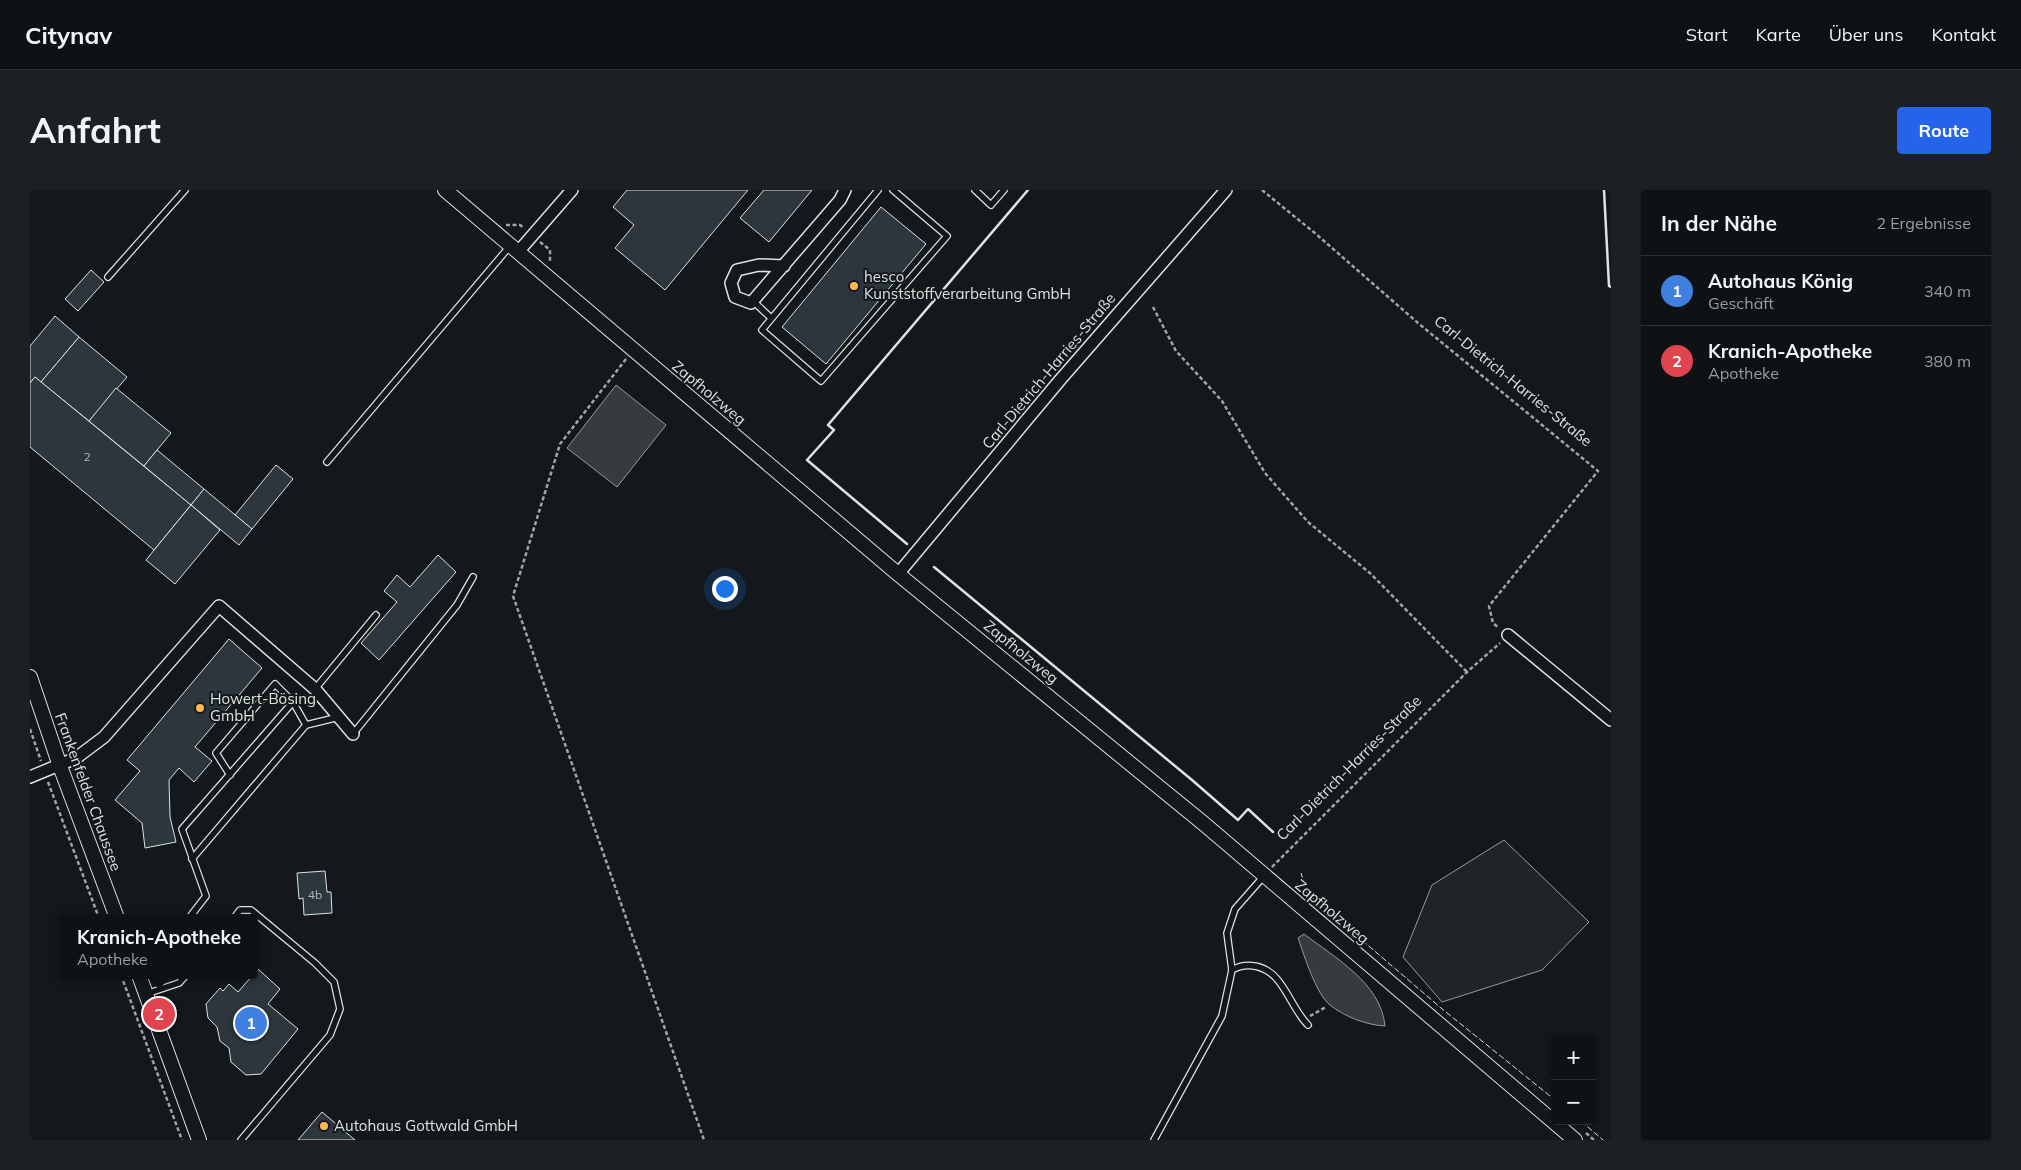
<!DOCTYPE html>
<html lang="de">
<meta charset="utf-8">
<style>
body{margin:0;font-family:Mulish,sans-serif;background:#1d2022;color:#f1f3f6}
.controls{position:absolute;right:15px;bottom:15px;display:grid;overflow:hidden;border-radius:5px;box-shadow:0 1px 4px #0004}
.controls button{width:45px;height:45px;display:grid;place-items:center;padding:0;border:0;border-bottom:1px solid #2f3234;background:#0f1215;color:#f1f3f6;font:25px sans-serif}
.you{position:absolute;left:694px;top:398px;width:18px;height:18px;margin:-12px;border:4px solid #fff;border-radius:50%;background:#1a73e8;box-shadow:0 0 0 8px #1a73e833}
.badge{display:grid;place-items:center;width:32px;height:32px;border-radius:50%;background:#2563eb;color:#fff;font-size:16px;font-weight:700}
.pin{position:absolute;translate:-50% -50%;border:2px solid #fff;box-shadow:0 1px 5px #0006}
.popup{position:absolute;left:30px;top:724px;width:198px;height:65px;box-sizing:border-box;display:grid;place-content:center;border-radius:5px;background:#0f1215;filter:drop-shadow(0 1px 4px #0005);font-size:16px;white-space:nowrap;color:#9b9ea0}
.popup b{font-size:19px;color:#f1f3f6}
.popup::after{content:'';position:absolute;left:50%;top:100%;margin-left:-10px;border:10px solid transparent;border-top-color:#0f1215}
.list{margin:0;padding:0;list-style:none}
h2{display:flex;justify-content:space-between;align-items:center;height:65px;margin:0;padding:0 20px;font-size:21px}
h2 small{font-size:16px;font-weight:400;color:#9b9ea0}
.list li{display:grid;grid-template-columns:32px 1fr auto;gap:15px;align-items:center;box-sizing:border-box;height:70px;padding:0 20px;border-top:1px solid #2f3234}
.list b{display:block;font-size:19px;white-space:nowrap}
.list p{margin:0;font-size:16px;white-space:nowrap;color:#9b9ea0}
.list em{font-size:16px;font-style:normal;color:#9b9ea0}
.map{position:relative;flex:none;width:1581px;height:950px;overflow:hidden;border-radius:5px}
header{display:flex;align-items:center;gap:30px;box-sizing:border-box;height:70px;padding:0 25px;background:#0f1215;border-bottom:1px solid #2f3234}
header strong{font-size:24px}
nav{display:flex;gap:28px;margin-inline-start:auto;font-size:18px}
.intro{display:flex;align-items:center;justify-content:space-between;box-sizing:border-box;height:120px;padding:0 30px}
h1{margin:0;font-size:35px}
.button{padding:12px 22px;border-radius:5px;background:#2563eb;color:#fff;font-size:18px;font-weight:700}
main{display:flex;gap:30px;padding:0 30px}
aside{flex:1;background:#0f1215;border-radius:5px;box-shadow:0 1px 4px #0004}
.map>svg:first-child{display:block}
.green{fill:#202428;stroke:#939e99}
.water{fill:#363b3e;stroke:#939e99}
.building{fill:#2c363c;stroke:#d8e6dc}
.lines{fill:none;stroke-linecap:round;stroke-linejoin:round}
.service-casing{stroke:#d8e6dc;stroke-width:8}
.minor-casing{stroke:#d8e6dc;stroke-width:14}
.tertiary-casing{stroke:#d8e6dc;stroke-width:16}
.path{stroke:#9da8a2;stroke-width:2.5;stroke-dasharray:4 2.5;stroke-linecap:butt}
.service{stroke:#14181c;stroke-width:5.5}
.minor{stroke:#14181c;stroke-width:11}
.tertiary{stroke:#14181c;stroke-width:14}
.fence{stroke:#d8e6dc;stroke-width:1;stroke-dasharray:6 2.5;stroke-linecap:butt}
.wall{stroke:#d8e6dc;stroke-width:2.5}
.poi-dot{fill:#ffb74d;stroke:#14181c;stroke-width:2}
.labels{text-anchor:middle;stroke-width:4;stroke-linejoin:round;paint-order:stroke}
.number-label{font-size:12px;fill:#adbab4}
.poi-label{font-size:15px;fill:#d8e6dc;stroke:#14181c;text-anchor:start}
.street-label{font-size:15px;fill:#d8e6dc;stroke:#14181c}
</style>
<header>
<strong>Citynav</strong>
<nav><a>Start</a><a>Karte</a><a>Über uns</a><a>Kontakt</a></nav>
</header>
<div class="intro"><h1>Anfahrt</h1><a class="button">Route</a></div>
<main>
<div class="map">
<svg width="1581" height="950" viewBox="0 0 1581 950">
<rect width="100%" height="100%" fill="#14181c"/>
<path class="green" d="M1474,650L1559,732L1512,780L1412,812L1373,767L1402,695Z"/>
<g class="water">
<path d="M586,195L636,235L587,297L537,258Z"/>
<path d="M1274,744C1305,768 1351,793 1355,836C1337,835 1315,827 1300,815C1286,804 1274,765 1268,748Z"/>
</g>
<g class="building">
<path d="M597,0H718L635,100L585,58L604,35L583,17Z"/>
<path d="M734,0H782L739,52L710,28Z"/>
<path d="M851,17L896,54L796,174L752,137Z"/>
<path d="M61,80L74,92L48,121L35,109Z"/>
<path d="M25,126L49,147L11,192L5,187L0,193V156Z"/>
<path d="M49,147L97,187L59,231L11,192Z"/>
<path d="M5,187L161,315L124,360L0,257V193Z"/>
<path d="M86,198L141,243L114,276L59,231Z"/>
<path d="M127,260L174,299L161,315L114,276Z"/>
<path d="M246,275L263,289L222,339L205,325Z"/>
<path d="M174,299L222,339L209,355L161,315Z"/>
<path d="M161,315L190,340L145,394L116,370Z"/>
<path d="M408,365L426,382L349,470L331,453L367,412L354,401L367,385L380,397Z"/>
<path d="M199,449L232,478L165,557L182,571L164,592L149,578L139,590L140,627L146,652L115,658L112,633L85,610L110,581L97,570Z"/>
<path d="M295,681L297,702H301L302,723L274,725L273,708L269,709L267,683Z"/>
<path d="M228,779L250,799L238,814L268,839L231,884L216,885L201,872L199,858L190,851L187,837L178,828L176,814L190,798L193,801L199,794L208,802Z"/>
<path d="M292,922L325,950H268Z"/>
</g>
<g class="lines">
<g class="service-casing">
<g id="service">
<path d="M848,0L732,140L791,191L917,46L863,0"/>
<path d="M945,0L961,15L974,0"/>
<path d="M78,87L155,0"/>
<path d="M723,111L741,128"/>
<path d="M297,272L480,56"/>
<path d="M285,499L346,425"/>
<path d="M263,512L276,535"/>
<path d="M323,544L427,415L443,387"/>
<path d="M162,669L276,535L309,527"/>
<path d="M159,728L176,706L152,639L263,512L245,494L186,563L200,585"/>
<path d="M204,728L210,720H221L285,773L304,792L310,819L300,845L211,950"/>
<path d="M1202,780C1217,771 1236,776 1247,789C1259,803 1265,822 1278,835"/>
<path d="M116,804L149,793L156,785"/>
<path d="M1124,950L1192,826L1202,780L1197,743L1205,719L1234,686"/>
</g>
</g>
<g class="minor-casing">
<g id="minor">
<path d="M488,62L542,0"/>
<path d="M754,76L729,75L707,80L701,93L705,107L721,113L810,10L815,0"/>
<path d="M868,384L1030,190L1196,0"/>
<path d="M1478,445L1581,530"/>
<path d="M0,587L46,568L74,547L189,416L285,499L323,544"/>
</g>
</g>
<g class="tertiary-casing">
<g id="tertiary">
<path d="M415,0L868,384L1173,633L1545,950"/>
<path d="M0,487L30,576L87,728"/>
<path d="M109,785L169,950"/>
</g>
</g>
<g class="path">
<path d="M1232,0L1286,44L1388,133L1568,281L1459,416L1463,433L1469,438"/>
<path d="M476,35H490L494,38"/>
<path d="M510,52L520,60V71"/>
<path d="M1123,117L1146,161L1192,211L1235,283L1278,332L1341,384L1437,482"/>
<path d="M596,169L530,254L483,406L674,950"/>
<path d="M0,539L11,571"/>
<path d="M18,592L69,728"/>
<path d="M1242,677L1437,482L1470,453"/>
<path d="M91,785L152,950"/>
<path d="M1280,826L1296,817"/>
<path d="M1556,943L1564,950"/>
</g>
<use href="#service" class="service"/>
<use href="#minor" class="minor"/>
<use href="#tertiary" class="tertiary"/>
<g class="fence">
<path d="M1271,683L1277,703L1411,818L1525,910"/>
<path d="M1551,931L1573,950"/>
</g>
<g class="wall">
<path d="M1574,0L1579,96L1581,97"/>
<path d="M877,354L777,270L804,240L798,235L998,0"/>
<path d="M904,377L1162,590L1208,630L1218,619L1243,642"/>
</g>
</g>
<g class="poi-dot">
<circle cx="824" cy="96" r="5"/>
<circle cx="170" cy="518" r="5"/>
<circle cx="294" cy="936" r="5"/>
</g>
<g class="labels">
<g class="number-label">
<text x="57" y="271">2</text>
<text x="285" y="709">4b</text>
</g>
<g class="poi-label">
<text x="834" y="92">hesco<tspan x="834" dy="17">Kunststoffverarbeitung GmbH</tspan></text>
<text x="180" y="514">Howert-Bösing<tspan x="180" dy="17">GmbH</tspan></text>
<text x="304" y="941">Autohaus Gottwald GmbH</text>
</g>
<g class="street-label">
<text transform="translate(1019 181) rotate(-50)" y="5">Carl-Dietrich-Harries-Straße</text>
<text transform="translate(1483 191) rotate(39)" y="5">Carl-Dietrich-Harries-Straße</text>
<text transform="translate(679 203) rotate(40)" y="5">Zapfholzweg</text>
<text transform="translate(991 462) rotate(39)" y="5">Zapfholzweg</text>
<text transform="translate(1319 578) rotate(-45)" y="5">Carl-Dietrich-Harries-Straße</text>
<text transform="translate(58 602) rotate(70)" y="5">Frankenfelder Chaussee</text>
<text transform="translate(1302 722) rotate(40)" y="5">Zapfholzweg</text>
</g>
</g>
</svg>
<div class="controls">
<button>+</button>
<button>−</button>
</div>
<div class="you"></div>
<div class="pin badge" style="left:221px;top:833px;background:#3f7fe0">1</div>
<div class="pin badge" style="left:129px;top:824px;background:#e0444e">2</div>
<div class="popup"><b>Kranich-Apotheke</b>Apotheke</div>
</div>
<aside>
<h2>In der Nähe<small>2 Ergebnisse</small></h2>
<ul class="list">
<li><span class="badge" style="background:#3f7fe0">1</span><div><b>Autohaus König</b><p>Geschäft</p></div><em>340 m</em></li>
<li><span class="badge" style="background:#e0444e">2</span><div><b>Kranich-Apotheke</b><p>Apotheke</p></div><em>380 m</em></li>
</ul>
</aside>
</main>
